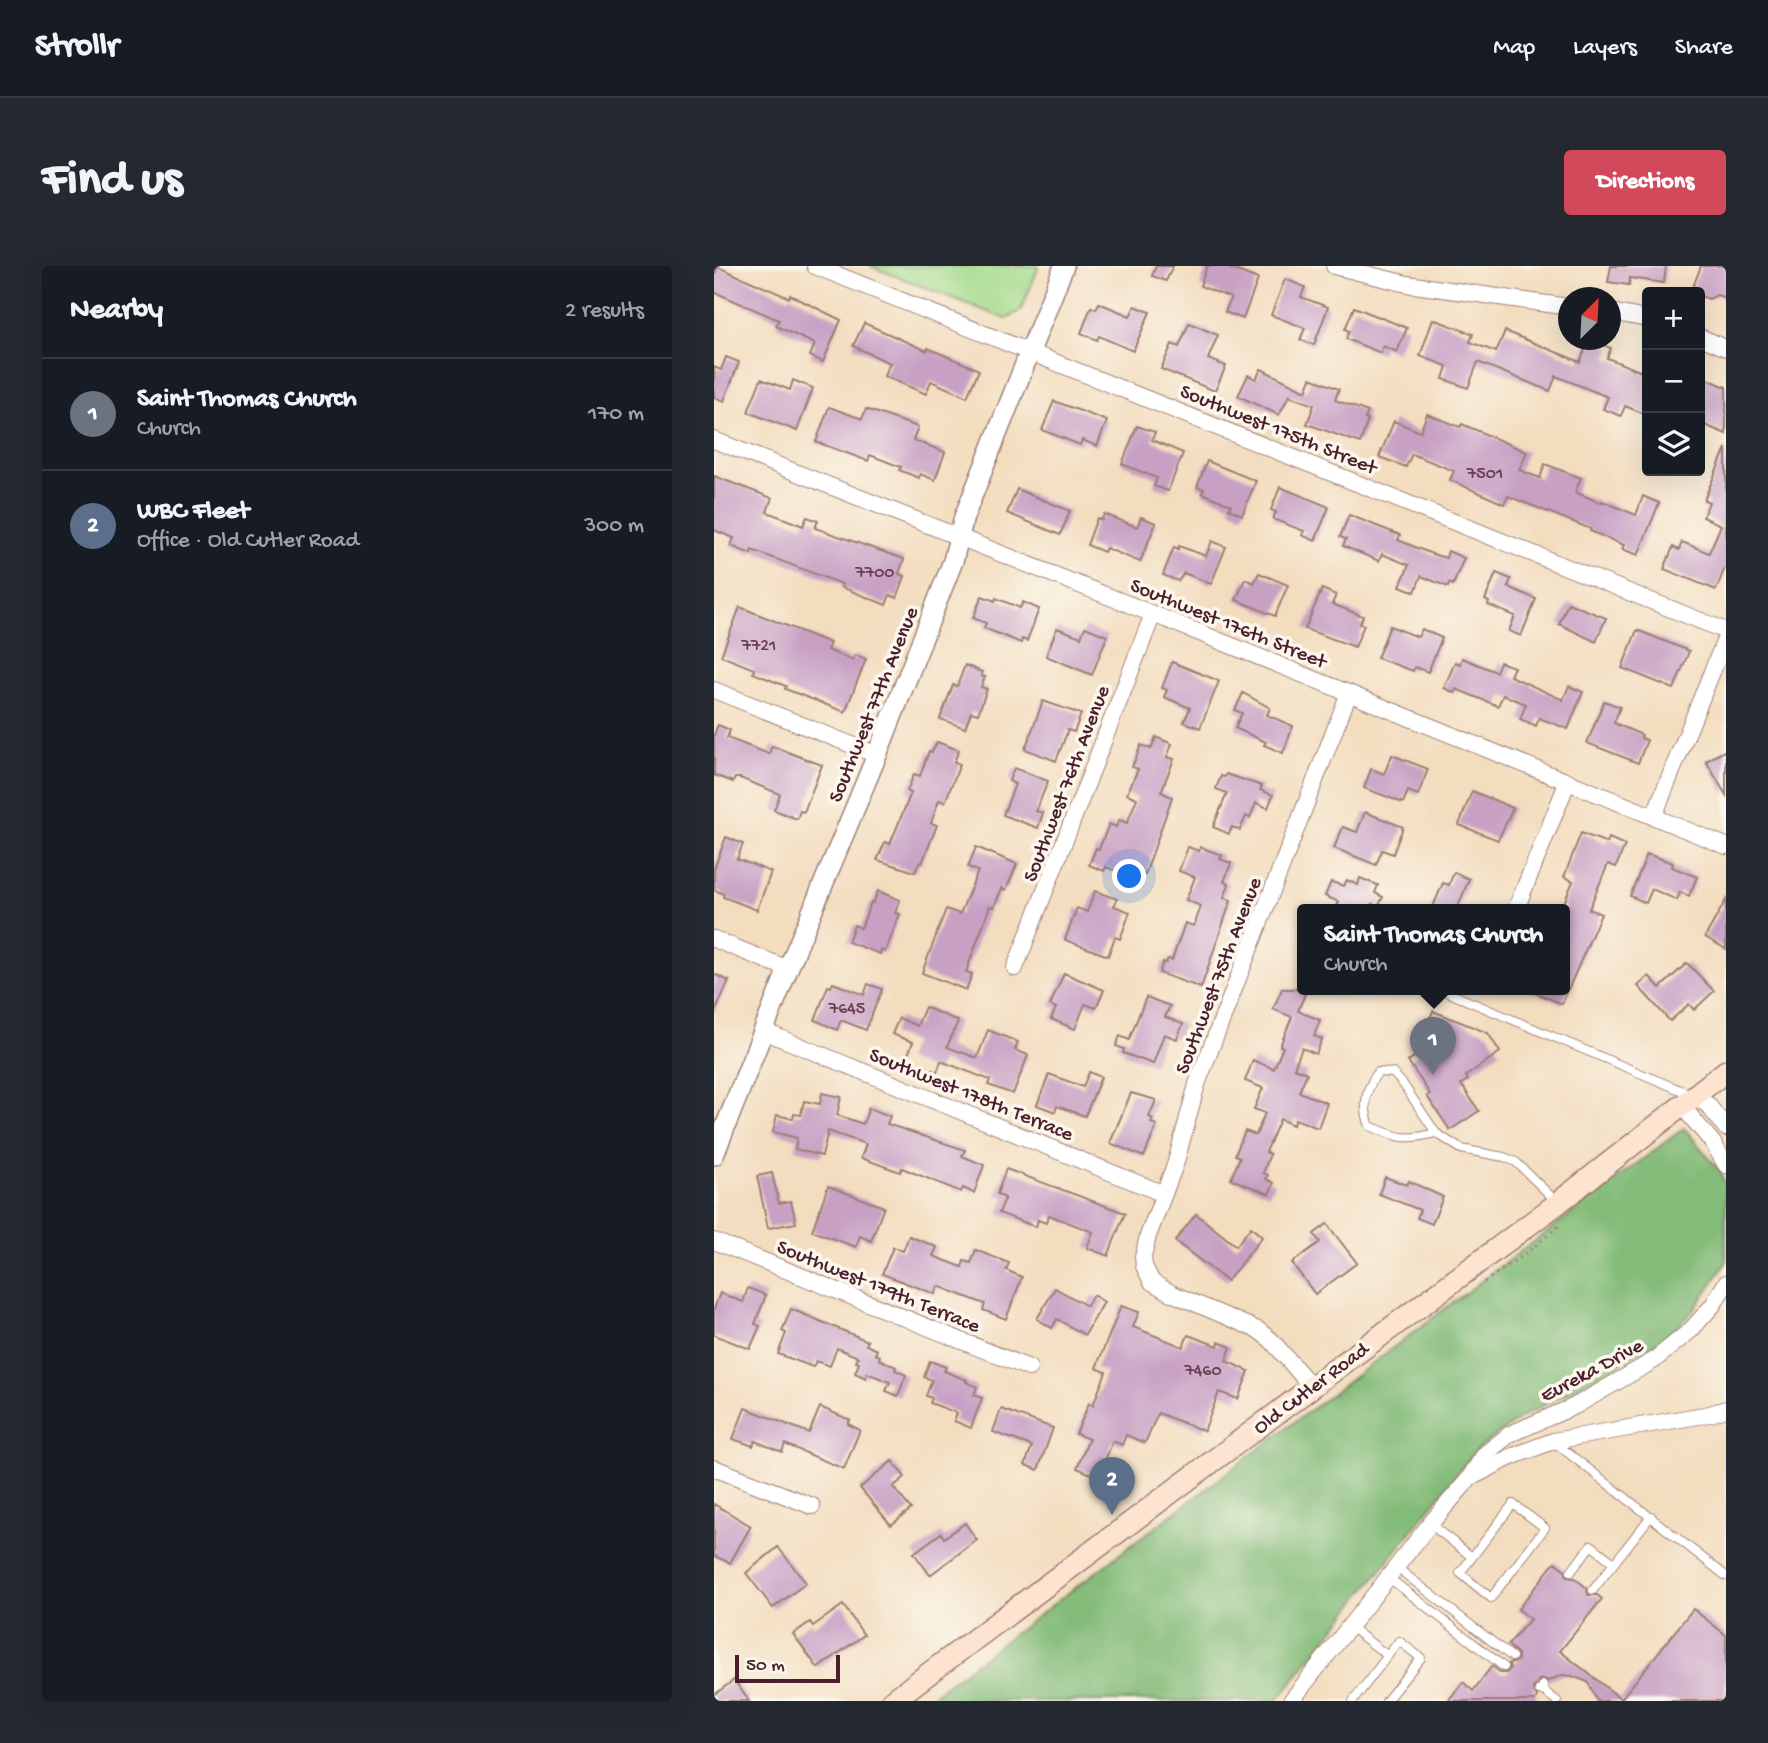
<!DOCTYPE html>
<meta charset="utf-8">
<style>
body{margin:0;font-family:"Gochi Hand",sans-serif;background:#242831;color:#f1f3f6}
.controls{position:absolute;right:21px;top:21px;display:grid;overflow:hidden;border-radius:7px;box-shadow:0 7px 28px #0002}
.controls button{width:63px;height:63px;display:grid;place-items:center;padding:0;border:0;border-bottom:2px solid #363941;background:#171b24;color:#f1f3f6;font:35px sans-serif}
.compass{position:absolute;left:844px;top:21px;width:63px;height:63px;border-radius:50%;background:#171b24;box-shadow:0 7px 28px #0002;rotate:24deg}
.scale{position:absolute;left:21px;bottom:18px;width:105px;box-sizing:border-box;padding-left:7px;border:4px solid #4a1f2b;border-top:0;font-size:19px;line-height:24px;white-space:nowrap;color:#4a1f2b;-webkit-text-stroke:5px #fbf7ec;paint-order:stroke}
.you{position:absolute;left:416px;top:611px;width:24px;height:24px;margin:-18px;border:5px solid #fff;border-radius:50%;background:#1a73e8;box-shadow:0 0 0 10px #1a73e833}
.badge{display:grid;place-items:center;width:46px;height:46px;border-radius:50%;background:#d1495b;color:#fff;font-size:23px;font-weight:700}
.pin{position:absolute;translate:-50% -58px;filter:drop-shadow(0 2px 4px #0008)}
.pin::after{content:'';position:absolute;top:37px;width:24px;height:21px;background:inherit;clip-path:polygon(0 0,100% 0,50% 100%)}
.popup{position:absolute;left:583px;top:638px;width:273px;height:91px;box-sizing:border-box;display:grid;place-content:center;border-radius:7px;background:#171b24;filter:drop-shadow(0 2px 5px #0005);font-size:23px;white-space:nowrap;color:#9ea1a6}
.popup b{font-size:26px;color:#f1f3f6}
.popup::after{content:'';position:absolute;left:50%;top:100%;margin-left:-14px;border:14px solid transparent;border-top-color:#171b24}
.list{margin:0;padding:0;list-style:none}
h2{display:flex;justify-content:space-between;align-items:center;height:91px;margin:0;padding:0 28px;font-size:30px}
h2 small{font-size:23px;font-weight:400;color:#9ea1a6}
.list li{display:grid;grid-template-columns:46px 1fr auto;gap:21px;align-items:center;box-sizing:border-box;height:112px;padding:0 28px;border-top:2px solid #363941}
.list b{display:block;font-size:26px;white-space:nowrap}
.list p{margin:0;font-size:23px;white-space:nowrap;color:#9ea1a6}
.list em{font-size:23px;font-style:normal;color:#9ea1a6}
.icon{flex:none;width:38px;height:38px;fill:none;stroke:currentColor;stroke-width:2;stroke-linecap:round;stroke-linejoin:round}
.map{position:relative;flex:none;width:1012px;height:1435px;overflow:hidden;border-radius:7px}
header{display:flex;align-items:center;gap:42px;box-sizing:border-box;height:98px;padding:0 35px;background:#171b24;border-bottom:2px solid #363941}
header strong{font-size:33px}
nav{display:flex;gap:38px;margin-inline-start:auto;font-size:24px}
.intro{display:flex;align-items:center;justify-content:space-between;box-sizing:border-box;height:168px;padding:0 42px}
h1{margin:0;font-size:49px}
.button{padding:18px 32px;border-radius:7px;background:#d1495b;color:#fff;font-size:24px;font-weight:700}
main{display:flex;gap:42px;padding:0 42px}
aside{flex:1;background:#171b24;border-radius:7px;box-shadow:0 7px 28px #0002}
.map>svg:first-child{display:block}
.green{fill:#a4db8c;stroke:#777d5c;stroke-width:2}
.forest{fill:#83bb78;stroke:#666d52;stroke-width:2}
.building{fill:#c7a0c4}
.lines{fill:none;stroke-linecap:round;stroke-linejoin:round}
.service-casing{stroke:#9e7e75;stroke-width:10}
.minor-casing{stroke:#9e7e75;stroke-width:18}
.tertiary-casing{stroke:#9e7e75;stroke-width:22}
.secondary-casing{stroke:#9e7e75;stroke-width:24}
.path{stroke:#9e7e75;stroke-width:2.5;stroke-dasharray:2 5;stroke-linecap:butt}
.service{stroke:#fff;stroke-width:8}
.minor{stroke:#fff;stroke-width:16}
.tertiary{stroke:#fff;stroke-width:19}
.secondary{stroke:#fde4d0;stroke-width:21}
.labels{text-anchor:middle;stroke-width:7;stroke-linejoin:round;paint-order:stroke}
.number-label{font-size:18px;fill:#693f51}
.street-label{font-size:21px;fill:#4a1f2b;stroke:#fbf7ec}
</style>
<header>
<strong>Strollr</strong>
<nav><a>Map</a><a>Layers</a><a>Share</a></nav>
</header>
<div class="intro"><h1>Find us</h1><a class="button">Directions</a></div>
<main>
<aside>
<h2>Nearby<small>2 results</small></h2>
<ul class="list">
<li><span class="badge" style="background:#6b7280">1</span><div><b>Saint Thomas Church</b><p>Church</p></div><em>170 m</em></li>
<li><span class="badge" style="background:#5c6f8a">2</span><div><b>WBC Fleet</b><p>Office · Old Cutler Road</p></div><em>300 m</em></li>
</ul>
</aside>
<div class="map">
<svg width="1012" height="1435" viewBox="0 0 1012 1435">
<rect width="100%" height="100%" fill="#fbf7ec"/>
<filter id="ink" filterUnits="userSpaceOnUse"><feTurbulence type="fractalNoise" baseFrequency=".0143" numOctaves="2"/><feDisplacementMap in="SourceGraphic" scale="14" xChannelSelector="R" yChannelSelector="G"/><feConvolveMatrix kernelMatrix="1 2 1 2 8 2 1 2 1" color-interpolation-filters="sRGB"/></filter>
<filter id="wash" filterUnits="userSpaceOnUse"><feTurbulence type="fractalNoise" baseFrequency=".00686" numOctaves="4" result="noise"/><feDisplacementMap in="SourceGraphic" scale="28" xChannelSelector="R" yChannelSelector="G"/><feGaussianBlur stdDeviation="1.57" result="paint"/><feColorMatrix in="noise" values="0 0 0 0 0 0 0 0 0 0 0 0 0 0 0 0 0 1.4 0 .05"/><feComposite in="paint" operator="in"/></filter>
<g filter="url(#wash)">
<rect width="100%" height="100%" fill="#f3ddbf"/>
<path class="green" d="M156,0H325L307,44L292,53Z"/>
<path class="forest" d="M970,862L1006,905L1012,922V997L980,1044L952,1071L896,1104L808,1151L761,1185L563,1435H211Z"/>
<g id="blocks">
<g class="building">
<path d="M442,0H459L452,15L438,10Z"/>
<path d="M493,0H510L544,13L529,53L511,46L517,32L486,20Z"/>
<path d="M897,0H952L950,17L916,12L915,19L894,16Z"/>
<path d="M987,0H1012V32L1003,29L995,33L986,30V26H977Z"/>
<path d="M4,1L75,32L76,29L127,54L109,96L96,90L101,78L62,60L65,54L0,26V10Z"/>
<path d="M571,13L591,21L587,31L614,41L600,79L586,74L591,62L557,49Z"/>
<path d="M385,37L416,50L421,40L436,46L419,85L385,70L383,74L367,67L377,41L382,43Z"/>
<path d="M640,41L693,62L683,86L669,80L667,87L632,73L635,65L631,63Z"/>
<path d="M719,53L759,68L756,76L782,86L791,65L866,96L875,74L897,82L893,92L933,108V149L911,140L907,150L889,143L894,131L842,110L836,125L764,96L754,122L729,113L733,100L706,90Z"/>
<path d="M150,57L213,85L214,82L265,104L253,131L217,115L212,128L170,110L176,97L139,80Z"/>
<path d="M475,57L504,69L494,93L512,100L501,125L447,103L458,78L465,81Z"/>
<path d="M12,91L25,96L10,135L0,131V101L7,104Z"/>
<path d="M547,103L592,125L597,112L625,123L621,134L654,146L651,153L654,154L646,177L593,158L600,139L575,130L565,149L524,130L534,109L542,113Z"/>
<path d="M986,110L1012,121V168L986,157Z"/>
<path d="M47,113L76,124L79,114L99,122L83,165L34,146Z"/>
<path d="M340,135L393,155L383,180L368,174L366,179L328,164Z"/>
<path d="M115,141L148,153L152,143L204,161L199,174L231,186L221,214L206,208L205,212L185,204L187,201L156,189L154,195L102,176Z"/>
<path d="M713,148L746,161L748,158L813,186L805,204L826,212L831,198L867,212L861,226L887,237L888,235L922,249L929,230L945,237L924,289L908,283L910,279L876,265L877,263L794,230L790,238L736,214L740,205L698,188L692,201L665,191L680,155L706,166Z"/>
<path d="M423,160L441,166L438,174L469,187L454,225L440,220L443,212L408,198Z"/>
<path d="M1012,182V299L1002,324L950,303L959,281L965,284L968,276L995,287L1007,259L989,251L995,236L990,234Z"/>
<path d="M493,195L542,215L528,249L515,243L517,239L488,227L490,223L483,221Z"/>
<path d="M0,210L58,232L53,246L89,260L93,251L104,255L101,262L190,293L185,308L191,310L183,332L176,329L172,339L127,321L128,318L38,284L37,288L17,280L20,272L0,264Z"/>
<path d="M566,221L615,241L601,275L588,269L590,265L559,253L562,246L557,244Z"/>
<path d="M303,223L356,245L346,269L293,247Z"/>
<path d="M390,248L423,261L427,251L442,257L426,296L392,282L390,286L373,279L383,252L388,254Z"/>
<path d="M635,249L686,269L684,274L718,288L732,292L734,285L750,292L739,319L735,317L734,321L707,310L701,326L686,320L695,299L668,288L665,295L629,280L632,273L626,271Z"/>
<path d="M498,275L512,281L497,318L470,307L464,315L449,309L460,281L464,283L465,280L492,290Z"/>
<path d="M545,307L574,319L561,350L522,334L531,313L540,317Z"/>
<path d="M782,307L797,313L794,321L822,333L807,370L795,365L801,350L774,339L775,336L771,334Z"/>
<path d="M608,323L622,329L618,338L649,350L646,358L650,359L641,381L591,363Z"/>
<path d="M268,330L281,335L282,332L306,342L309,336L325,343L313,375L308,373L307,377L270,362L272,357L259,352Z"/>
<path d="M854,337L892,352L882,376L845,358Z"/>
<path d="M26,341L116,377L113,384L139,394L141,389L152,393L131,446L71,423L72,420L39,407L40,403L7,390Z"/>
<path d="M676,360L704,371L708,363L728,372L714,406L701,401L699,405L663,392Z"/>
<path d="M371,361L393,370L378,409L332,390L343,362L367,371Z"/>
<path d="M923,364L975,385L960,423L908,402Z"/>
<path d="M748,392L782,406L786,396L800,401L796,410L849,434L855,420L869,426L854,463L825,452L822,460L806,453L812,438L789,429L784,440L742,423L741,427L730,422L741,396L746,398Z"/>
<path d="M458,396L505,415L486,462L470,456L476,442L450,431L453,424L448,422Z"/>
<path d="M251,399L268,406L267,410L271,411L267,421L273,423L264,448L257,446L251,462L226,453L239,419L243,420Z"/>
<path d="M529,427L556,442L553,449L579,460L569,487L550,479L552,476L521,462L528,447L521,444Z"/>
<path d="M329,435L367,448L360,466L354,464L342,495L311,483Z"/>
<path d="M890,435L906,441L900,457L928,469L927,472L933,474L924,497L873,477Z"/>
<path d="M4,459L16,464L13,472L55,488L58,480L108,499L90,546L86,545L83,553L60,544L66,528L26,512H21L19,516L0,509V469Z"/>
<path d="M442,471L458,478L453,491L460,493L447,526L458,531L431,609L415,603L413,609L392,601L390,605L375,599L382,582L385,583L395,558L402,561L405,554L413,557L423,532L413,528L424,503L418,501L427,479L437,483Z"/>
<path d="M223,476L245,484L240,496L246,498L231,536L225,534L217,557L223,559L208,597L206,596L201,606L163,594L171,576L176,578L197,527L193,525L200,508L206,510L215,485L218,486Z"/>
<path d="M1012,484V529L992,495Z"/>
<path d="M678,489L714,503L704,529L694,525L689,537L650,522L657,503L670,508Z"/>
<path d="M300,502L334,515L322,545L329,547L324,562L289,549L301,518L295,515Z"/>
<path d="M512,508L548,520L546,524L559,529L554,542L542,537L536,552L532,550L526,564L518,561L515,568L499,561L513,527L502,523L507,510L511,511Z"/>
<path d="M758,525L799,542L784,574L745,559Z"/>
<path d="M651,546L689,561L679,588L668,584L662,599L620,582L629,561L643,566Z"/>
<path d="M867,567L893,577L895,572L911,579L902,601L894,598L875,643L887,648L848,738L813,723H850V637L859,615L850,611Z"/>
<path d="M12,571L29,578L23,593L57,606L43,644L9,631L10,628L0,624V603Z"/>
<path d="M262,581L303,598L292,624L288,622L280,641L276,640L252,706L258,708L252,724L208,707L232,643L246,648L264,605L254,601Z"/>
<path d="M474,581L485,585L486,581L508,589L506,593L517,597L510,616L515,618L510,632L517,634L487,722L445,707L449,696L452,697L454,693L458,694L471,657L480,660L487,640L472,634L481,611L465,605Z"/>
<path d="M933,588L959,597L958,601L983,611L975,630L966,626L963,634L938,623L932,637L916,630Z"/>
<path d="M740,606L755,613L743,643H718L729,617L735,619Z"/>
<path d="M646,612L664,619L661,627L669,631L664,641L658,638L656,643H622L625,636L611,630L617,616L630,620L633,614L644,619Z"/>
<path d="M164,625L186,634L181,647L186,648L171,686L167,684L166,688L134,676L140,659L147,662L157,636L159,637Z"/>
<path d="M381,625L403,633L400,640L416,646L406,673L401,671L394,690L351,674L363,642L373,646Z"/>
<path d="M1012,634V683L991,671Z"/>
<path d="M973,697L1000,725L980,744L975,738L956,755L924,720L935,710L946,722Z"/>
<path d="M350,707L390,724L382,742L371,738L361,763L337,753L342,742L336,739Z"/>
<path d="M0,708L15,715L0,748Z"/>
<path d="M119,717L150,729L154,718L168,723L152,764L127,754L123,764L101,754L114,720L117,721Z"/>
<path d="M568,723H593L584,745L606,754L600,770L608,773L602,788L588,782L580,802L593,807L585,826L613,837L604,862L581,853L579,859L566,853L552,886L556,888L549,907L554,909L552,913L560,917L555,928L517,913L526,891L521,889L531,865L542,869L551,847L540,843L549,822L531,815L539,794L560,803L569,781L566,780L578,751L559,743Z"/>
<path d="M432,731L456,740L451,751L469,758L463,773L450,768L439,798L409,787L410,783L402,780L406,770L415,774Z"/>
<path d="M211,741L244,755L233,781L263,792L274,764L304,776L301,784L314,789L299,828L274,819L276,814L227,795L223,806L192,793L199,776L178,768L185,752L203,760Z"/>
<path d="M719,745L774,767L786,786L752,810L754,814L747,818L765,845L736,864L713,830L716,828L694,795L728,773L710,766Z"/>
<path d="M375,806L387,811L371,850L343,840L341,846L323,839L335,808L369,821Z"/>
<path d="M108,827L127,831L123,849L149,858L155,842L176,850L173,858L251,884L248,890L270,899L260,927L249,922L247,926L188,902L186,906L147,892L152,878L114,865L108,890L81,883L83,872L59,866L63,849L79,853L80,848L87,849L90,835L106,838Z"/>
<path d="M417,827L442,834L435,851L439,853L437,857L443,859L430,891L396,877Z"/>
<path d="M292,903L411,947L394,990L373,982L379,966L335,949L332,957L324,954L322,961L285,947L291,932L283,928Z"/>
<path d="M58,907L65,937L77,935L82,957L54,962L43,910Z"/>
<path d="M671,911L693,919L695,915L729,931L718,958L703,952L706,944L665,928Z"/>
<path d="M114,920L170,941L157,975L146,970L142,981L98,965Z"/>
<path d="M482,948L522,980L537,961L548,971L513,1015L461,975Z"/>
<path d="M613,958L643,997L601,1028L578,997L606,976L600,968Z"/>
<path d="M195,970L223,981L219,990L248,1001L250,995L257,997L262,984L295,997L292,1004L308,1011L292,1053L269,1044L271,1038L224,1020L221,1028L168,1008L179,981L189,985Z"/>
<path d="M34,1022L52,1029L41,1058L46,1060L36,1083L0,1069V1043L6,1027L29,1036Z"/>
<path d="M341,1022L373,1040L379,1029L390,1036L371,1069L343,1053L338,1062L323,1053Z"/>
<path d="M407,1040L425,1046L419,1061L469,1081L474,1069L504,1080L505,1076L517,1081L512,1095L535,1105L524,1133L505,1126L490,1165L444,1147L431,1177L412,1169L408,1179L399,1175L384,1211L363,1202L375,1173L362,1168L375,1137L379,1139L392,1106L382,1102Z"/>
<path d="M77,1043L154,1075L152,1079L163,1084L161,1088L166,1090L165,1093L182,1101L181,1104L192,1109L184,1130L172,1125L176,1116L153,1107L152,1112L141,1107L145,1097L142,1096L144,1091L123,1082L116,1100L102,1095L99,1101L64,1088L72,1067L68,1065Z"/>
<path d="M216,1095L232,1101L230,1105L253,1114L252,1116L263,1121L260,1129L268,1132L257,1162L240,1155L243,1147L216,1137L218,1132L212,1130L218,1114L210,1111Z"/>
<path d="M106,1141L136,1154L134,1158L146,1164L130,1203L71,1178L68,1186L41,1175L39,1180L19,1173L31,1142L95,1167Z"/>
<path d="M287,1143L339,1162L324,1204L311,1199L318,1180L279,1166Z"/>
<path d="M178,1195L191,1211L179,1221L197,1243L177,1259L146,1222Z"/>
<path d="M0,1238L37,1260L16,1297L0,1290Z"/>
<path d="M251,1257L263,1274L216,1309L200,1287L227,1267L230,1272Z"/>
<path d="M64,1281L92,1317L59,1342L32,1307Z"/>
<path d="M841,1296L851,1304L853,1311L860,1312L873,1322L874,1329H883L888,1333L846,1385L907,1433L979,1343L1012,1369V1435H883L874,1416L858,1410L848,1409L834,1415L830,1413L825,1414L819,1423L823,1430L821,1435H734L749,1416L759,1425L778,1400L787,1407H792L796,1403L795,1397H800L804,1394V1388L794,1379L816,1353L804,1343Z"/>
<path d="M129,1339L150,1369L104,1402L79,1368L96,1356L99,1360Z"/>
<path d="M20,1414L35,1435H0V1429Z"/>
</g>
</g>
</g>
<g filter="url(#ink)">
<use href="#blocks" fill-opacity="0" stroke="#9e7e75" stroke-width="2"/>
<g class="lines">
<g class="service-casing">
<g id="service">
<path d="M728,724L978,829"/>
<path d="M722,867C691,875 684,872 656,860C648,840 651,823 664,806L679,807L689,818L722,867L747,883L790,891L802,896L844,937"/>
<path d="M840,1176L1012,1310"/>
<path d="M799,1238L831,1262L777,1332L746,1307Z"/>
<path d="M716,1258L758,1291"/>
<path d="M682,1301L798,1391"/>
<path d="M857,1306L877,1279L900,1297"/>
<path d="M674,1311L790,1401"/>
<path d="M879,1324L937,1250"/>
<path d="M635,1360L674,1390"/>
<path d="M825,1424L831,1426L829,1419"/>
<path d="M831,1426L843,1435"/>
<path d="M639,1435L685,1375L707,1392L672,1435"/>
</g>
</g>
<g class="minor-casing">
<g id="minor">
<path d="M101,0L1012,365"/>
<path d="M620,0L693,18L855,41"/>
<path d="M897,46L933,53"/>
<path d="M986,71L1012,82"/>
<path d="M0,174L439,348L1012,580"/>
<path d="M0,424L163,489"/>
<path d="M940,550L1012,371"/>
<path d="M802,643L854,515"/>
<path d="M0,673L74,703"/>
<path d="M301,702L439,348"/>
<path d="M49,765L450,928"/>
<path d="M981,831L994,839L1012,862"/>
<path d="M969,841L999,877L1012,899"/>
<path d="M0,975L315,1102"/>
<path d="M597,1120L557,1074L544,1064L457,1027L438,1016L430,1000L429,991L434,970L462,896L483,818L635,427"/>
<path d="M0,1202L98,1240"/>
<path d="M756,1212L797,1191L839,1175L996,1148L1012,1143"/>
<path d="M577,1435L716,1258L754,1214L771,1188L796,1168L861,1140L939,1095L977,1064L999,1039L1012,1017"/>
</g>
</g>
<g class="tertiary-casing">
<path id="tertiary" d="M0,889L74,703L163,489L239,295L250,251L350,0"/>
</g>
<g class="secondary-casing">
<path id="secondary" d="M178,1435L844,937L1012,805"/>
</g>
<path class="path" d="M770,1016L815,985L846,959"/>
<use href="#service" class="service"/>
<use href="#minor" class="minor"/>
<use href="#tertiary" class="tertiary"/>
<use href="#secondary" class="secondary"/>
</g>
</g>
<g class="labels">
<g class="number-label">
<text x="771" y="212">7501</text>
<text x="161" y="311">7700</text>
<text x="45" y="384">7721</text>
<text x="133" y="747">7645</text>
<text x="489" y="1109">7460</text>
</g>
<g class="street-label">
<text transform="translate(565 162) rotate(22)" y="7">Southwest 175th Street</text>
<text transform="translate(515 356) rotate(22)" y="7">Southwest 176th Street</text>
<text transform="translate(158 438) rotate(-68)" y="7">Southwest 77th Avenue</text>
<text transform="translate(351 517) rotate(-69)" y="7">Southwest 76th Avenue</text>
<text transform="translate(503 709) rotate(-69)" y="7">Southwest 75th Avenue</text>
<text transform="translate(258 827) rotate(22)" y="7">Southwest 178th Terrace</text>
<text transform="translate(165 1019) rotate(22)" y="7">Southwest 179th Terrace</text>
<text transform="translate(877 1103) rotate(-28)" y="7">Eureka Drive</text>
<text transform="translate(596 1121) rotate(-37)" y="7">Old Cutler Road</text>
</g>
</g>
</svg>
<div class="controls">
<button>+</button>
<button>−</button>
<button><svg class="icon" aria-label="layers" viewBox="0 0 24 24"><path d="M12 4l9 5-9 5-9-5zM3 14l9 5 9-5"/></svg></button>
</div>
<svg class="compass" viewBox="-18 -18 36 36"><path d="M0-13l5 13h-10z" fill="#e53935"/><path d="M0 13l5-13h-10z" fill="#9ea1a6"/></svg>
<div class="scale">50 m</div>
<div class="you"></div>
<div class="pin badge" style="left:719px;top:809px;background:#6b7280">1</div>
<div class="popup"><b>Saint Thomas Church</b>Church</div>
<div class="pin badge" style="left:398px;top:1249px;background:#5c6f8a">2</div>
</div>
</main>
